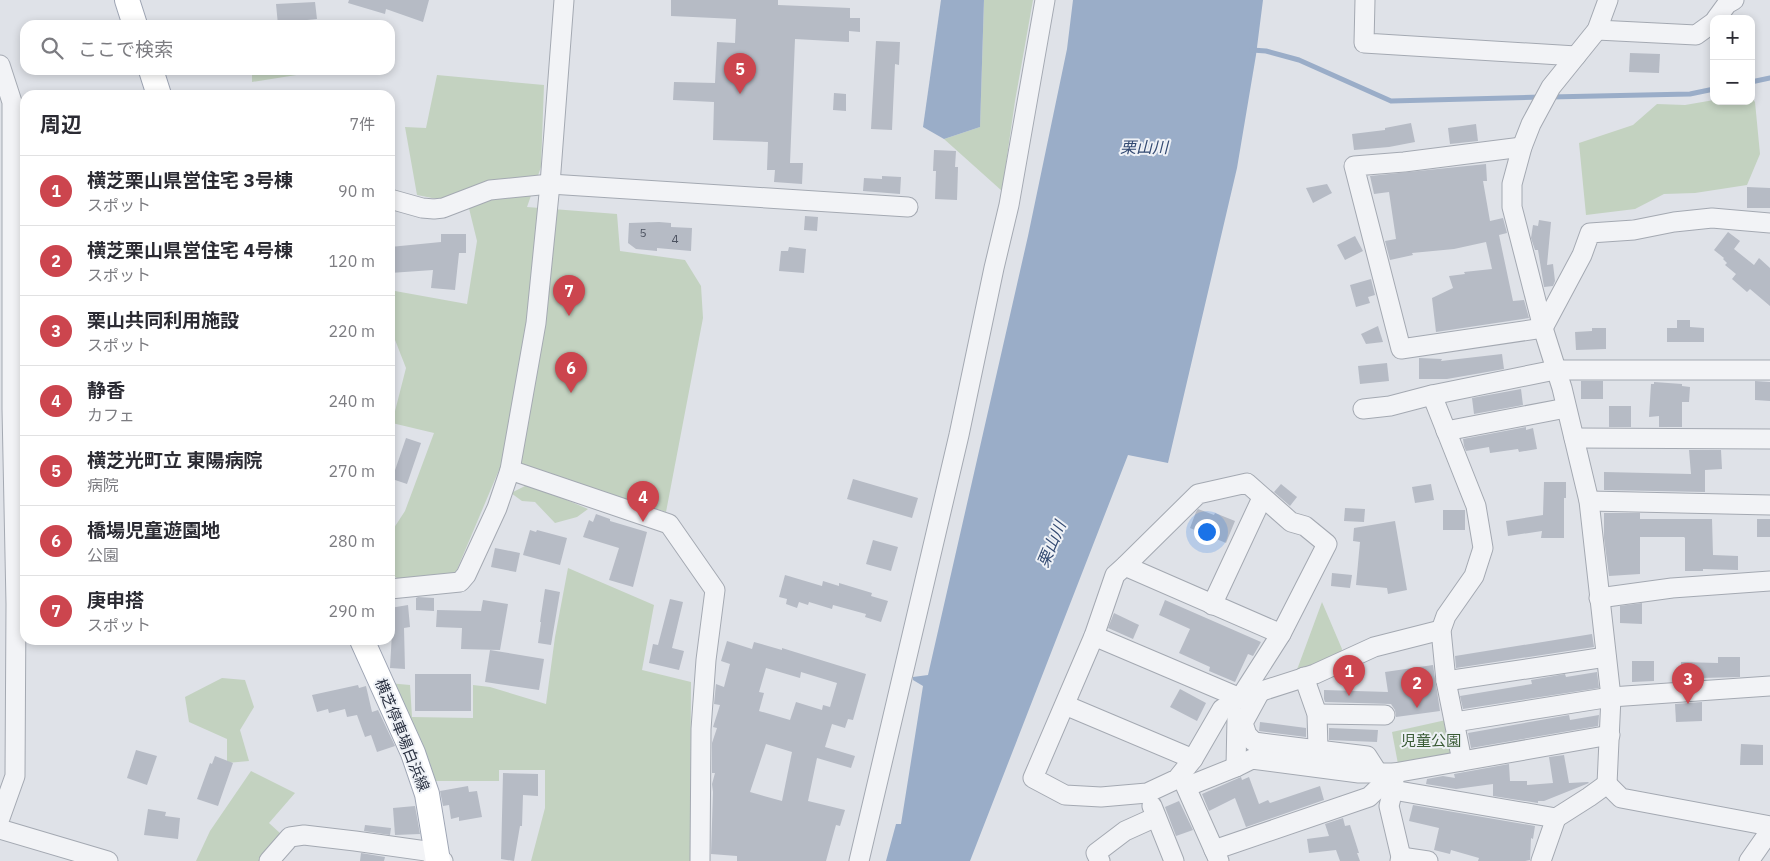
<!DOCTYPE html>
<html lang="ja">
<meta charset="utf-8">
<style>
body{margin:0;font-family:"IBM Plex Sans","Noto Sans JP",sans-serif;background:#f7f7f7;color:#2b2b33}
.controls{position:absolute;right:15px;top:15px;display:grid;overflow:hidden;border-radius:10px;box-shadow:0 2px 8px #0003}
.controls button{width:45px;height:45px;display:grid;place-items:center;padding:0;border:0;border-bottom:1px solid #e1e1e2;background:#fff;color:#2b2b33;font:25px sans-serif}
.you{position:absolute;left:1206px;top:531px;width:18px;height:18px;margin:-12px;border:4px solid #fff;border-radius:50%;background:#1a73e8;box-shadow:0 0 0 8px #1a73e833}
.badge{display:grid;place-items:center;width:32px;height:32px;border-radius:50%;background:#cc454e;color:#fff;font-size:16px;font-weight:700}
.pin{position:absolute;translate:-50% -41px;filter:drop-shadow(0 1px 2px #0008)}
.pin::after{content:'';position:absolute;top:26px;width:18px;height:15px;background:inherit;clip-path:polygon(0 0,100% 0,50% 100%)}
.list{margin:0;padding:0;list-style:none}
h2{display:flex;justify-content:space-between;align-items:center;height:65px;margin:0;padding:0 20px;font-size:21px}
h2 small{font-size:16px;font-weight:400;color:#7c7c81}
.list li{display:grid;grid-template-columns:32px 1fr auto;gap:15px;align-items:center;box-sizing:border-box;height:70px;padding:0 20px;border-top:1px solid #e1e1e2}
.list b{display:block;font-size:19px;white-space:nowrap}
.list p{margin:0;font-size:16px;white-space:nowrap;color:#7c7c81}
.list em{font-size:16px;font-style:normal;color:#7c7c81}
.icon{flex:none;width:28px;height:28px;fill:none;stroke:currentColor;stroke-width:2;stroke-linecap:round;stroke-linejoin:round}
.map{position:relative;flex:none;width:1770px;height:861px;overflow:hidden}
.search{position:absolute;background:#fff;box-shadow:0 2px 8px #0003;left:20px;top:20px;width:375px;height:55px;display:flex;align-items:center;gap:12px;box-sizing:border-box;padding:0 18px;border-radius:15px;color:#7c7c81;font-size:19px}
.panel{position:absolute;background:#fff;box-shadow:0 2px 8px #0003;left:20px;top:90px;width:375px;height:555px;border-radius:15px}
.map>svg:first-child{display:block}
.green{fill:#c3d2c0}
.water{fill:#9aadc8}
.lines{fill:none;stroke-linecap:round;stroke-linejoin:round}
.stream{stroke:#9aadc8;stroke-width:5}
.building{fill:#b6bbc5;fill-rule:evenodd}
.minor-casing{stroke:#a4a9b2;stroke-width:21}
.major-casing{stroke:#9ea5b4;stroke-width:26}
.minor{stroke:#f2f3f6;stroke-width:19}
.major{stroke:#fff;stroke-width:24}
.labels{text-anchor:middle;stroke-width:4;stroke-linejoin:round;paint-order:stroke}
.number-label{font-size:12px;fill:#4c5260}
.street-label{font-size:15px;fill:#282f3f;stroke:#eef1f6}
.park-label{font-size:15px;fill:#3a5b36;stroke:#eef1f6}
.water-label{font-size:16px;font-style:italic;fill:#334a72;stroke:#eef1f6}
</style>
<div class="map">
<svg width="1770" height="861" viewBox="0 0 1770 861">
<rect width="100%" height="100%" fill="#dfe2e8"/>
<g class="green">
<path d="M984,0H1033L1015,101L1002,191L944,139L980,127Z"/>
<path d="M258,70H314L309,73L252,82V72Z"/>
<path d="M437,75L544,85L541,167L527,207L617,214L620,251L685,260L701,286L703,318L666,512L517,463L499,470L453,579L407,582L390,575V534L405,511L434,433L392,423L406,368L390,327V305L395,291L467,304L477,241L465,192L442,200L417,195L405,127L426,128Z"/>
<path d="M1751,97L1755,102L1760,154L1747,185L1695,193L1664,194L1635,209L1586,215L1579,143L1633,125L1657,104L1685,105L1714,100V101H1751Z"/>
<path d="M529,484L588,509L577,517L555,523L535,502L522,501L511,493Z"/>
<path d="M568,568L654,605L642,670L691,682L690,861H531L545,808V770H499V781H426L388,683L410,685L412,717L473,718V685L490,687L546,704L555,637Z"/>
<path d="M1322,602L1342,649L1337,670L1286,692L1298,667Z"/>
<path d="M222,678L245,680L254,707L240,730L249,761L227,763V739L189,722L185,697Z"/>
<path d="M1446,720L1452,755L1398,764L1392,732Z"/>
<path d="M251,771L295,793L269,823L281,834L262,861H196L210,831Z"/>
</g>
<g class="water">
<path d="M941,0H984L980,127L944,139L923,127Z"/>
<path d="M1073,0H1263L1256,55L1237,168L1168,463L1128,455L970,861H886L896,824H901L923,686L913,680V677L928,675L1028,236L1067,49Z"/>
</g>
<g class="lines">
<g class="stream">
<path d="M1252,50L1266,51L1299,60L1391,101L1541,97"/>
<path d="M1751,82L1770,78"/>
<path d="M1550,97L1690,94L1714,89"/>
</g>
</g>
<g class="building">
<path d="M349,0H429L423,22L386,9L385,14L348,3Z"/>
<path d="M671,0H778V5L850,8V18H860V32L849,31V42L795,39L790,163H803L802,184L774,182L775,170H767L768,142L713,140L714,102L673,100L674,82L715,83L717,42L735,43L736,19L671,16Z"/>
<path d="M315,2L317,19L307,20L308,25H278L276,4Z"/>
<path d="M876,41L900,42L899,65L895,64L892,130L871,129Z"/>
<path d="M1630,53L1660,54L1659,73L1629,72Z"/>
<path d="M834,93L846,94V111L833,110Z"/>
<path d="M1411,123L1415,142L1389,147L1354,150L1352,134L1385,130V128Z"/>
<path d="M1476,124L1478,141L1450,144L1448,128Z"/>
<path d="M934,150L956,151L955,167H958L957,200L935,199L936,171H933Z"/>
<path d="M1486,164L1487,181H1483L1490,221L1503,218L1507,233L1499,235L1513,301L1524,300L1529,318L1436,332L1432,298L1453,288L1449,276L1465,274L1464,272L1492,269L1486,242L1454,249L1412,253L1413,255L1390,260L1385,241L1396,239L1389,192L1374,194L1370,176Z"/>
<path d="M882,176L901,177L900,194L863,191L864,178L882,179Z"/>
<path d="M1327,184L1332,193L1313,203L1306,188Z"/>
<path d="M1747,187L1770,188V208H1747Z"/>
<path d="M805,216L818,217L817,231L804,230Z"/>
<path d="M1539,220L1551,222L1547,265L1553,264L1555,281L1553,286L1544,287L1538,250H1535L1531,238L1533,225L1538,226Z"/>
<path d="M659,222L671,223V227L692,228L691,251L657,248V251L636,249L628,243L629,223Z"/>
<path d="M1728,232L1740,241L1734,249L1754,265L1759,258L1770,268V306L1750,289L1747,292L1732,279L1736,274L1725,265L1727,263L1723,259L1724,258L1714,250Z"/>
<path d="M441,234H466V253H459L455,290L431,288L433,270L390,273V247L441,242Z"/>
<path d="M1355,236L1363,251L1345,260L1337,245Z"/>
<path d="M789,247L806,249L804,273L779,271L781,251H788Z"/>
<path d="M1371,279L1375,295L1368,297L1370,303L1356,307L1350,285Z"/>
<path d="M1677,320H1690V327L1704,328V342H1667V328H1677Z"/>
<path d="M1378,326L1383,342L1366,344L1361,334Z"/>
<path d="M1592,328H1606V349L1576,350L1575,332L1592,331Z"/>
<path d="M1502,354L1504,369L1447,379H1419V358L1442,359L1441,361Z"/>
<path d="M1387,363L1389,381L1360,384L1358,366Z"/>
<rect x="1581" y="381" width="22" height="18"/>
<path d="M1755,381L1770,382V401L1755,400Z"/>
<path d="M1654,382L1682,384V386L1690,387L1689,402H1682V427H1659V416L1649,417L1651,384H1654Z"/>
<path d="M1521,389L1523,405L1474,414L1472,398Z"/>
<rect x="1609" y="406" width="22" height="21"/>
<path d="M1526,427V430L1533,428L1537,449L1519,452L1518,449L1490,453L1489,447L1466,451L1464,446L1463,439Z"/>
<path d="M406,438L421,443L407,484L392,479Z"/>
<path d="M1689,450H1721L1722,469L1705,470V492L1604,490V472L1691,474Z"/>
<path d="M853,479L918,498L912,518L847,499Z"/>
<path d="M1544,482H1566V498H1564V538H1541L1542,531L1508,536L1506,521L1543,515Z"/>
<path d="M1281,484L1297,497L1290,506L1274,492Z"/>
<path d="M1431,484L1434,500L1415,503L1412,487Z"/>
<path d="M1345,508L1365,509L1364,522L1344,521Z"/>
<path d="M1198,509L1214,515L1215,513L1235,521L1226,543L1190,528L1196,512Z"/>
<rect x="1443" y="510" width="22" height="20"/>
<path d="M1604,513H1640V519H1712L1713,555L1738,556V570L1703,569V571H1685V538L1684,537H1640V574L1609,576L1604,538Z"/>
<path d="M596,514L610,519V521L647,532L633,587L609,580L619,548L583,537L589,520L593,522Z"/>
<rect x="1757" y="519" width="13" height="18"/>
<path d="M1395,521L1407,590L1388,594L1387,588L1356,585L1360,542L1353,541L1354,528Z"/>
<path d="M530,530L536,532L537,530L567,538L560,565L523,555Z"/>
<path d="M873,540L898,547L891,571L866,564Z"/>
<path d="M495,548L520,553L516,572L491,567Z"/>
<path d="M1332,573L1352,575L1350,588L1331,586Z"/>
<path d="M785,575L822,586L823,581L839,586V583L872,593L871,596L888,601L881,622L865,617L866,614L833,605L832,609L809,602L808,605L799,602L797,608L786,604L787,599L779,597Z"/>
<path d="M545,589L560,592L551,645L538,643L541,622H540Z"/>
<path d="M418,597L434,598V611L416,610V598Z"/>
<path d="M670,599L683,602L672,648L684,651L679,670L649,663L653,644L658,645Z"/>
<path d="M483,600L508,604L500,650L461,649L462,628L436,627L437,610L481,611Z"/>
<path d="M1165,600L1261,642L1253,656L1248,654L1235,682L1209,671L1210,667L1179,653L1190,629L1159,615Z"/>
<path d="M1642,603V624L1620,623V606Z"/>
<path d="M408,605L410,627L404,628L405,669L390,668L392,632L390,633V608Z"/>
<path d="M1114,613L1139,625L1133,639L1108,628Z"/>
<path d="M1592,634L1594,647L1456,668L1455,656Z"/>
<path d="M727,641L752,649L754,642L782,650V648L866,674L853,720L848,719L845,728L832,724L825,747L855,756L851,768L817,758L808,801L845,810L840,826L836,825L826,861H737V856L711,854L713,792L712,784L715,773H712V743L717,728L713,727L720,705L714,704L716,684L724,687L730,664L721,661ZM766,668L800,678L801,672L837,683L830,707L823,705L822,710L796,702L790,720L759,711L764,693L759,692ZM766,744L792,752L782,801L750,792Z"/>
<path d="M490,650L544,659L539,690L485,682Z"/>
<path d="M1718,657H1740V677L1701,678V680L1681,681V662L1718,663Z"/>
<path d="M1632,661H1654V681L1632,682Z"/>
<path d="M1433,665L1440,711L1396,717L1395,710L1391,704L1325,702L1324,699V690L1388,692L1385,672Z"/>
<path d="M1597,672L1599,688L1463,709L1460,696L1532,684L1531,680L1565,674L1566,677Z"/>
<rect x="415" y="674" width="56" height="37"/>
<path d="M358,685L359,688L366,686L372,712L378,710L395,746L377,752L371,735L365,737L357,715L347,717L345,709L329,713L328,709L317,712L312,695Z"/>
<path d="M1180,689L1206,703L1197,721L1170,707Z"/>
<path d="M1702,702V721L1676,722L1675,704Z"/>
<path d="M1569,715L1570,720L1599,715L1598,726L1471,748L1468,733Z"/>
<path d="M1260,722L1306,728V737L1259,731Z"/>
<path d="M1329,728L1378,730L1377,742L1329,740Z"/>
<path d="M1741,744L1763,745V765H1740Z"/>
<path d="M136,750L157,756L147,785L127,778Z"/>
<path d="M1564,755L1569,783L1588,782L1589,783L1544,801H1538V803L1493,796V784L1456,789L1426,784L1427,779L1443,776L1455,778L1454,774L1509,764L1510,781H1527V785L1553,783L1549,757Z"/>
<path d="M215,756L233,763L218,806L197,799L210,763L212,764Z"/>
<path d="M503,773L538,774V796L523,795L522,826H520L514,861L501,859Z"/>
<path d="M1241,777L1242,780L1249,777L1259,804L1268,800L1270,803L1320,786L1324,800L1246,827L1235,798L1209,811L1202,794Z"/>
<path d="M468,786L469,792L477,791L482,817L459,821V817L451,819L449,805L443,806L440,791Z"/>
<path d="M1179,801L1193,830L1176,836L1165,807Z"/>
<path d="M1413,805L1535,826L1533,839L1531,838L1530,860L1525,861H1478L1479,858L1451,850L1450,854L1434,850L1439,828L1409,821Z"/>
<path d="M415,806L420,834L395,835L393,808Z"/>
<path d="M148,809L166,812L165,816L180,818L178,839L144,835Z"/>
<path d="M1343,818L1345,826L1350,825L1359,853H1357L1360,861H1340L1336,850L1309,853L1307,839L1329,836L1325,824Z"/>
<path d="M365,825L391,828L390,835L364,831Z"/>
<path d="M361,853L385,857L384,861H360Z"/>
</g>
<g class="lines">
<g class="minor-casing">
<g id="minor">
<path d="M1365,0L1364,43L1576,56"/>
<path d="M1716,19L1727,4L1734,0"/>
<path d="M1597,30L1696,35L1714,22"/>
<path d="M0,65L12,102V409L16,604L15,776L0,818"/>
<path d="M1522,147L1404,162L1354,166L1401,349L1543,328L1582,255L1590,233L1634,230L1674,222L1712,218L1770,223"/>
<path d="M390,199L422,208L434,209L443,208L490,190L550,184L908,207"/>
<path d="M1432,395L1555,370H1770"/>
<path d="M1363,409L1390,406L1432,395L1476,506L1483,548L1474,576L1446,616L1441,630L1446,681L1462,761"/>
<path d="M1446,431L1566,408"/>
<path d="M1574,438L1770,439"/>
<path d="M510,470L669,524L715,590L706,660L701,729L700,861"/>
<path d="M1247,483L1291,522L1305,526L1327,544L1281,634L1240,698L1222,709L1193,759L1177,779L1147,793L1101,797L1065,795L1033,778L1094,636L1115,575L1125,566L1198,494Z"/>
<path d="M1589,501L1770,505"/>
<path d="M1125,566L1281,634"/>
<path d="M390,589L460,582L466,575L497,508L510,470L536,323L550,184L564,0"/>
<path d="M1599,598L1672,588L1770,581"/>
<path d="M1212,605L1262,498"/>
<path d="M1094,636L1240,698L1315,674L1374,647L1441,630"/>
<path d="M1304,677L1317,714L1318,749"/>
<path d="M1446,681L1606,657"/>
<path d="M1260,692L1243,723L1247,735L1254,742L1367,756L1378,773"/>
<path d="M1065,705L1193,759"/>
<path d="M1317,714L1385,715"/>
<path d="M1455,722L1611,697L1770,686"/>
<path d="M1236,767L1237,718"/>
<path d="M1394,779L1393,790L1389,806L1401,857L1400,861"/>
<path d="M1607,784L1611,697L1589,501L1562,388L1543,328L1512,207V184L1522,147L1531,124L1551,87L1597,30L1608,0"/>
<path d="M1393,790L1556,818L1589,797L1607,784L1621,798L1770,826"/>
<path d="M1152,806L1174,861"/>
<path d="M0,829L108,861"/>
<path d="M1214,850L1369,797L1394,773"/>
<path d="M1401,857L1428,861"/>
<path d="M269,861L290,837L304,835L355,841L426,851L443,861"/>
<path d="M859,861L959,435L994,268L1009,205L1045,0"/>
<path d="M1100,861L1096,853L1125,831L1156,817"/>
<path d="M1219,861L1186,787L1236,767L1252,759L1359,773H1394L1610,735"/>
<path d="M1541,861L1556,818"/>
<path d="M1749,861L1770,831"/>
</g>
</g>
<g class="major-casing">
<g id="major">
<path d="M127,0L135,25"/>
<path d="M151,70L159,95"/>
<path d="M362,640L413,753L427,794L438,861"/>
</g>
</g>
<use href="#minor" class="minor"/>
<use href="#major" class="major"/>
</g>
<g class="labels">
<g class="number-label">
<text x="643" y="237">5</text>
<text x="675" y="243">4</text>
</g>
<g class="street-label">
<text transform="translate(402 735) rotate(68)" y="5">横芝停車場白浜線</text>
</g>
<g class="park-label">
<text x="1431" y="746">児童公園</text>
</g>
<g class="water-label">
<text x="1144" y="153">栗山川</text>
<text transform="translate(1051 544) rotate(-67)" y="6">栗山川</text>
</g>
</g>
</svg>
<div class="controls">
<button>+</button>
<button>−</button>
</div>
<div class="you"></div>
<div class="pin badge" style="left:1349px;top:696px">1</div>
<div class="pin badge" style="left:1417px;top:708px">2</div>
<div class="pin badge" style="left:1688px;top:704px">3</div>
<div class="pin badge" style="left:643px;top:522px">4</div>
<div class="pin badge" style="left:740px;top:94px">5</div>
<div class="pin badge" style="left:571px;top:393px">6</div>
<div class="pin badge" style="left:569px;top:316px">7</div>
<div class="search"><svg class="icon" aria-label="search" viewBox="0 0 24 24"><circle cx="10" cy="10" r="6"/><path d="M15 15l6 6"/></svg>ここで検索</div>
<section class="panel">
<h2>周辺<small>7件</small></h2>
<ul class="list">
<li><span class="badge">1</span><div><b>横芝栗山県営住宅 3号棟</b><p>スポット</p></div><em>90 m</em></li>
<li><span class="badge">2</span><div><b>横芝栗山県営住宅 4号棟</b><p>スポット</p></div><em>120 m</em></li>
<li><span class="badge">3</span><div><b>栗山共同利用施設</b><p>スポット</p></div><em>220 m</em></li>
<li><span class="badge">4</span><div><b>静香</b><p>カフェ</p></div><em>240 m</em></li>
<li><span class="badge">5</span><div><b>横芝光町立 東陽病院</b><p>病院</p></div><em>270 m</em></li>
<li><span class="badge">6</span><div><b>橋場児童遊園地</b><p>公園</p></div><em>280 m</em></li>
<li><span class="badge">7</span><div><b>庚申搭</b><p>スポット</p></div><em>290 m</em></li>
</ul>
</section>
</div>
